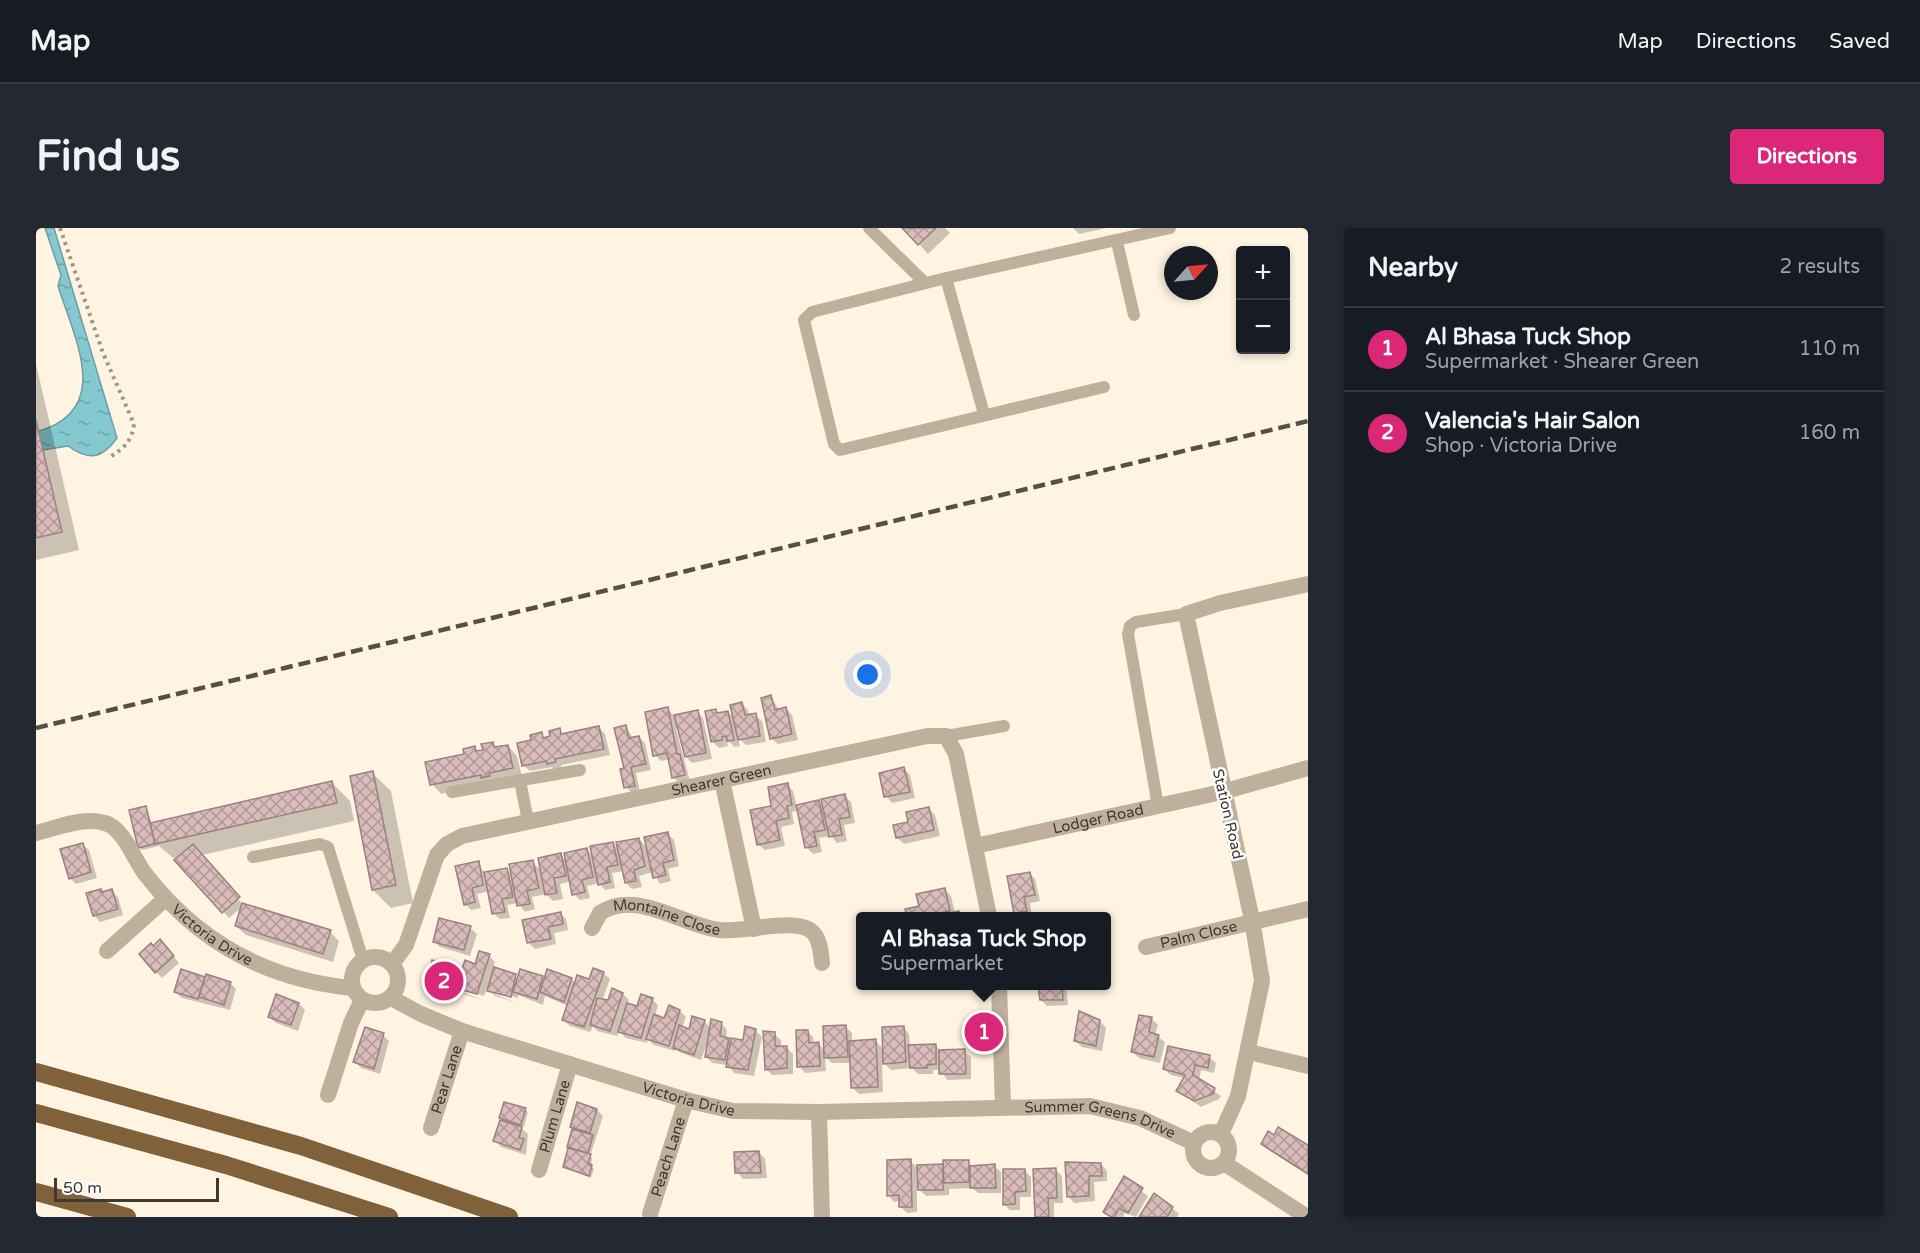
<!DOCTYPE html>
<meta charset="utf-8">
<style>
body{margin:0;font-family:"Varela Round",sans-serif;background:#242831;color:#f1f3f6}
.controls{position:absolute;right:18px;top:18px;display:grid;overflow:hidden;border-radius:6px;box-shadow:0 3px 9px #0003}
.controls button{width:54px;height:54px;display:grid;place-items:center;padding:0;border:0;border-bottom:2px solid #363941;background:#171b24;color:#f1f3f6;font:30px sans-serif}
.compass{position:absolute;left:1128px;top:18px;width:54px;height:54px;border-radius:50%;background:#171b24;box-shadow:0 3px 9px #0003;rotate:63deg}
.scale{position:absolute;left:18px;bottom:15px;width:165px;box-sizing:border-box;padding-left:6px;border:3px solid #3f3931;border-top:0;font-size:16px;line-height:21px;white-space:nowrap;color:#3f3931;-webkit-text-stroke:4px #fff;paint-order:stroke}
.you{position:absolute;left:832px;top:447px;width:21px;height:21px;margin:-15px;border:4px solid #fff;border-radius:50%;background:#1a73e8;box-shadow:0 0 0 9px #1a73e833}
.badge{display:grid;place-items:center;width:39px;height:39px;border-radius:50%;background:#db2777;color:#fff;font-size:20px;font-weight:700}
.pin{position:absolute;translate:-50% -50%;border:3px solid #fff;box-shadow:0 2px 6px #0006}
.popup{position:absolute;left:820px;top:684px;width:255px;height:78px;box-sizing:border-box;display:grid;place-content:center;border-radius:6px;background:#171b24;filter:drop-shadow(0 2px 4px #0005);font-size:20px;white-space:nowrap;color:#9ea1a6}
.popup b{font-size:22px;color:#f1f3f6}
.popup::after{content:'';position:absolute;left:50%;top:100%;margin-left:-12px;border:12px solid transparent;border-top-color:#171b24}
.list{margin:0;padding:0;list-style:none}
h2{display:flex;justify-content:space-between;align-items:center;height:78px;margin:0;padding:0 24px;font-size:26px}
h2 small{font-size:20px;font-weight:400;color:#9ea1a6}
.list li{display:grid;grid-template-columns:39px 1fr auto;gap:18px;align-items:center;box-sizing:border-box;height:84px;padding:0 24px;border-top:2px solid #363941}
.list b{display:block;font-size:22px;white-space:nowrap}
.list p{margin:0;font-size:20px;white-space:nowrap;color:#9ea1a6}
.list em{font-size:20px;font-style:normal;color:#9ea1a6}
.map{position:relative;flex:none;width:1272px;height:989px;overflow:hidden;border-radius:6px}
header{display:flex;align-items:center;gap:36px;box-sizing:border-box;height:84px;padding:0 30px;background:#171b24;border-bottom:2px solid #363941}
header strong{font-size:28px}
nav{display:flex;gap:33px;margin-inline-start:auto;font-size:21px}
.intro{display:flex;align-items:center;justify-content:space-between;box-sizing:border-box;height:144px;padding:0 36px}
h1{margin:0;font-size:42px}
.button{padding:15px 27px;border-radius:6px;background:#db2777;color:#fff;font-size:21px;font-weight:700}
main{display:flex;gap:36px;padding:0 36px}
aside{flex:1;background:#171b24;border-radius:6px;box-shadow:0 3px 9px #0003}
.map>svg:first-child{display:block}
.water{fill:url(#water-ripples);stroke:#6f9da0;stroke-width:1.5}
.shadow{fill:#0003}
.building{fill:url(#building-cross-hatch);stroke:#9b817f;stroke-width:1.5}
.lines{fill:none;stroke-linecap:round;stroke-linejoin:round}
.path{stroke:#9e9589;stroke-width:4;stroke-dasharray:3 4.5;stroke-linecap:butt}
.service{stroke:#bfb09e;stroke-width:12}
.minor{stroke:#bfb09e;stroke-width:16}
.tertiary{stroke:#bfb09e;stroke-width:16}
.motorway{stroke:#806139;stroke-width:18}
.rail{stroke:#554f46;stroke-width:4.5;stroke-dasharray:12 6;stroke-linecap:butt}
.labels{text-anchor:middle;stroke-width:5;stroke-linejoin:round;paint-order:stroke}
.street-label{font-size:15px;fill:#3f3931;stroke:#fff}
</style>
<header>
<strong>Map</strong>
<nav><a>Map</a><a>Directions</a><a>Saved</a></nav>
</header>
<div class="intro"><h1>Find us</h1><a class="button">Directions</a></div>
<main>
<div class="map">
<svg width="1272" height="989" viewBox="0 0 1272 989">
<defs>
<pattern id="water-ripples" width="26" height="14" patternUnits="userSpaceOnUse" patternTransform="scale(1.5)"><rect width="26" height="14" fill="#84c8d0"/><path d="M2 4q2-2 4 0t4 0M15 11q2-2 4 0t4 0" fill="none" stroke="#6da3a9"/></pattern>
<pattern id="building-cross-hatch" width="8" height="8" patternUnits="userSpaceOnUse" patternTransform="scale(1.5)"><rect width="8" height="8" fill="#d8bbba"/><path d="M0 0l8 8M0 8l8-8" fill="none" stroke="#b19998"/></pattern>
</defs>
<rect width="100%" height="100%" fill="#fff3e2"/>
<path class="water" d="M9,0H18L81,210C66,231 53,233 32,218L0,223V204C78,183 39,112 22,58L25,47Z"/>
<g class="shadow">
<path d="M868,0H909L914,5L892,26Z"/>
<path d="M1037,0H1071L1043,6Z"/>
<path d="M0,136L43,322L0,332Z"/>
<path d="M735,469L743,482L750,480L756,487L762,512L742,516L735,510Z"/>
<path d="M706,476L712,482L713,488L719,487L726,493L730,514L710,517L702,510L704,518L698,519L694,514L691,515L692,518L683,520L677,514L680,483L683,486L692,484L699,491Z"/>
<path d="M632,481L638,488L661,484L667,490L676,531L656,535L650,529L643,500L640,501L654,553L643,555L637,549L634,531L625,533L619,527Z"/>
<path d="M590,499L597,510L603,509L609,515L615,542L600,545L604,564L596,565L590,559Z"/>
<path d="M563,500L569,506L574,527L525,537V540L519,542L516,539L494,543L487,537L497,513L505,506L510,511L524,502L528,507Z"/>
<path d="M457,516L461,520L472,518L481,528L486,549L405,566L396,556L438,520L443,524L448,523Z"/>
<path d="M868,541L874,547L879,570L856,575L850,568Z"/>
<path d="M336,545L355,563L377,675L355,680L337,662Z"/>
<path d="M296,555L314,573L318,593L166,627L207,677L294,704L303,713L297,734L210,707L200,698L206,679L193,690L141,633L123,618L106,622L103,619L110,579L116,596Z"/>
<path d="M751,557L757,563L761,579L783,574L789,580L809,568L815,574L819,595L808,597L811,613L801,615L795,608L783,610L786,624L777,626L771,620L762,582L756,584L758,596L745,599L749,618L729,622L722,616L737,579Z"/>
<path d="M893,581L899,587L904,608L868,616L861,610Z"/>
<path d="M632,606L638,612L643,638L632,641L635,653L624,656L617,644L603,648L606,659L596,661L590,655L588,643L576,645L579,660L569,662L563,655L551,658L554,670L544,672L538,666L535,653L524,656L527,671L517,673L510,666L496,669L499,681L489,684L482,675L471,677L474,690L464,691L457,685L453,663L441,666L445,680L435,682L429,676L442,635L449,646L471,642L477,648L496,634L506,643L525,627L531,634L551,622L557,628L576,615L584,622L603,611L612,621Z"/>
<path d="M46,616L53,622L61,650L40,656L34,650Z"/>
<path d="M993,645L999,651L1004,673L994,675L996,688H983L979,685Z"/>
<path d="M65,662L68,665L75,663L82,669L87,687L64,694L58,687Z"/>
<path d="M909,662L915,668L919,686L926,688H873L871,682L885,679Z"/>
<path d="M524,685L530,691L532,702L518,705L520,716L499,721L493,715Z"/>
<path d="M434,700L441,706L434,728L404,719L398,713Z"/>
<path d="M117,719H130L143,735L126,750L120,744Z"/>
<path d="M453,728L459,734L457,741L483,751H535L540,755L554,753L567,745L574,751L566,773L573,774L587,766L593,772L591,777L602,780L616,771L622,777L619,788L629,792L644,783L650,789L646,800L654,803L668,793L675,800L685,795L691,802L690,810L696,814H708L719,802L726,809L718,848L698,845L692,837L676,835L670,828L673,810L665,832L645,825L640,821L639,823L618,817L612,811L611,815L590,810L583,803L581,808L561,803L557,798L554,804L534,798L528,792L532,778L509,768L507,777L482,767V770L458,763V766L481,775L459,768L451,760L448,768L426,761V764L447,772L427,766L423,762L420,769L398,762L391,756L397,734L421,742L425,747Z"/>
<path d="M146,743L194,755L200,761L194,782L146,770L139,764Z"/>
<path d="M1004,758H1030L1032,777L1011,778L1005,772Z"/>
<path d="M263,776L269,782L262,803L240,795L233,789Z"/>
<path d="M1116,791L1122,797L1119,807L1129,814L1124,835L1103,830L1097,824Z"/>
<path d="M1064,793L1070,800L1066,823L1046,819L1039,813Z"/>
<path d="M950,795L953,798V817H936L934,815Z"/>
<path d="M810,799L816,805V814L839,812L848,822L867,799L873,806L874,819L900,818L906,824L928,823L935,829V851L911,852L905,842H897V846H882L876,840L855,842L846,833L847,864L823,866L816,859L815,835H796L789,829L790,843L769,845L763,838L771,803L777,809L778,816H783L789,823Z"/>
<path d="M738,806L745,812V819H750L757,826V846L736,847L730,841Z"/>
<path d="M347,807L353,813L344,846L325,840L319,834Z"/>
<path d="M1173,829L1180,835L1178,845L1165,842L1163,852L1185,868L1183,871L1165,879L1142,863L1149,850L1135,847L1128,841Z"/>
<path d="M489,882L492,884L488,899L482,897L492,906L490,927L465,919L459,912L470,895L465,890Z"/>
<path d="M561,882L567,888L554,928L556,930L555,938L558,941L555,950L528,939L537,903L541,904L536,899Z"/>
<path d="M1226,916L1272,919V947L1233,922Z"/>
<path d="M723,924L729,931L731,950L707,951L701,944Z"/>
<path d="M874,933L883,941V938L932,934L937,939L958,938L965,944V965H942L936,960L913,961V967L890,968L881,959V984L871,985L864,978V973L858,974L852,967Z"/>
<path d="M1065,936L1071,943V953L1058,954L1059,973L1038,975L1032,968Z"/>
<path d="M988,942L995,949V969H984V982H974L968,976Z"/>
<path d="M1020,942L1026,948L1027,975H1018V989H1000Z"/>
<path d="M1088,950L1112,968L1100,989L1089,985L1087,989H1074L1068,984Z"/>
<path d="M1136,980L1143,986L1141,989H1105Z"/>
</g>
<g class="building">
<path d="M866,0H900L882,17Z"/>
<path d="M0,192L26,304L0,310Z"/>
<path d="M735,467L739,482L750,479L756,506L734,511L725,470Z"/>
<path d="M706,474L709,487L720,485L724,508L702,512L694,477Z"/>
<path d="M632,479L641,526H644L649,547L636,550L631,525L617,528L609,484Z"/>
<path d="M680,481L681,485L692,483L698,512L691,513L690,508L686,509V512L675,514L669,483Z"/>
<path d="M662,482L670,525L649,529L638,487Z"/>
<path d="M590,497L593,510L603,508L610,536L595,539L599,558L588,560L584,541L588,540L578,500Z"/>
<path d="M563,498L568,521L519,531L520,534L511,536L510,533L486,538L481,515L495,512L494,507L506,504L507,510L514,508L513,503L524,500L525,506Z"/>
<path d="M457,514L458,519L472,517L477,540L453,545L454,548L445,550V547L394,557L389,534L428,526L427,521L439,518L440,523L447,522L445,516Z"/>
<path d="M868,539L874,564L848,569L843,545Z"/>
<path d="M337,543L360,657L336,662L314,548Z"/>
<path d="M296,553L301,575L119,616L114,595Z"/>
<path d="M752,555L756,577L751,578L753,590L740,593L744,612L721,617L714,582L735,578L732,559Z"/>
<path d="M809,566L814,589L803,591L806,607L793,609L785,571Z"/>
<path d="M783,572L789,602L778,604L781,618L769,620L760,577Z"/>
<path d="M110,578L119,616L102,620L93,582Z"/>
<path d="M893,579L898,602L860,610L857,597L872,594L870,584Z"/>
<path d="M632,604L638,632L627,635L630,647L617,650L608,609Z"/>
<path d="M603,610L609,638L598,642L600,653L589,655L580,614Z"/>
<path d="M577,614L582,637L571,639L574,654L562,657L554,618Z"/>
<path d="M47,615L55,644L33,651L24,621Z"/>
<path d="M157,616L204,669L186,685L138,632Z"/>
<path d="M551,620L557,649L546,652L549,664L536,667L528,625Z"/>
<path d="M525,625L530,648L518,650L521,665L509,667L502,630Z"/>
<path d="M497,632L503,660L491,663L494,676L481,678L473,636Z"/>
<path d="M443,633L447,657L436,660L439,674L428,677L419,638Z"/>
<path d="M471,640L477,669L466,671L469,684L456,686L448,644Z"/>
<path d="M994,644L999,667L988,669L991,683L978,686L971,648Z"/>
<path d="M909,660L914,683L888,688H871L869,681L883,678L880,666Z"/>
<path d="M65,661L66,664L76,661L82,681L57,688L50,665Z"/>
<path d="M206,675L295,702L287,726L199,698Z"/>
<path d="M923,683L924,688H900Z"/>
<path d="M525,684L527,696L512,699L515,711L491,715L486,692Z"/>
<path d="M403,690L435,698L428,722L397,714Z"/>
<path d="M124,711L138,728L119,745L103,726L115,715L117,718Z"/>
<path d="M443,723L454,726L441,766L419,760L429,732L439,736Z"/>
<path d="M396,732L421,741L414,764L390,756Z"/>
<path d="M458,739L480,746L475,769L451,763Z"/>
<path d="M557,740L568,744L548,799L526,792L541,747L553,751Z"/>
<path d="M145,741L169,749L162,771L138,764Z"/>
<path d="M484,741L507,748L501,771L477,764Z"/>
<path d="M511,741L536,750L528,774L504,764Z"/>
<path d="M170,746L195,754L188,777L163,769Z"/>
<path d="M1002,758H1026L1027,772H1004Z"/>
<path d="M576,760L587,765L574,803L554,797L561,770L572,772Z"/>
<path d="M240,766L263,775L255,797L232,789Z"/>
<path d="M605,766L617,770L605,810L582,804L591,775L601,778Z"/>
<path d="M633,777L644,782L633,818L610,811L618,786L628,790Z"/>
<path d="M1043,783L1064,792L1060,818L1038,813Z"/>
<path d="M1103,787L1116,789L1113,804L1123,807L1118,829L1095,824Z"/>
<path d="M656,788L669,792L658,827L637,820L643,797L653,801Z"/>
<path d="M675,791L686,794L684,808L693,810L689,832L669,829Z"/>
<path d="M932,793H950L951,815H932Z"/>
<path d="M810,797L812,829L788,830L787,798Z"/>
<path d="M709,798L720,801L712,842L690,839L695,810L707,812Z"/>
<path d="M868,798L870,834L847,836L846,799Z"/>
<path d="M329,799L348,805L338,841L317,834Z"/>
<path d="M760,802H772L773,815L783,814L784,838L761,839Z"/>
<path d="M727,803L739,804V818H751V840L729,842Z"/>
<path d="M840,811L842,859L815,860L813,813Z"/>
<path d="M900,816V836L891,837V840H874L872,817Z"/>
<path d="M1132,818L1174,827L1172,840L1159,837L1157,847L1179,860L1177,866L1158,873L1140,863L1149,847L1127,841Z"/>
<path d="M929,821L930,846H903V822Z"/>
<path d="M468,874L490,880L485,897L463,890Z"/>
<path d="M541,874L561,881L554,905L534,899Z"/>
<path d="M464,892L486,899L483,910L488,911L484,922L457,913Z"/>
<path d="M1242,899L1272,917V946L1225,916L1232,903L1238,907Z"/>
<path d="M536,901L557,907L552,925L531,919Z"/>
<path d="M532,920L555,926L552,935L556,937L553,948L527,939Z"/>
<path d="M723,923L725,945H699L698,924Z"/>
<path d="M875,931L876,979H863V967L851,968V932Z"/>
<path d="M907,932H933V954L908,955Z"/>
<path d="M1029,934L1065,935L1066,948H1053V968L1031,969Z"/>
<path d="M907,936V962H882L881,937Z"/>
<path d="M959,936L960,960H934V938Z"/>
<path d="M1020,940L1021,970H1012L1013,989H999L997,941Z"/>
<path d="M967,941H989L990,963L979,964V976L967,977Z"/>
<path d="M1088,948L1107,960L1092,985L1083,980L1078,989H1075L1067,984Z"/>
<path d="M1118,965L1137,979L1131,989H1103Z"/>
</g>
<g class="lines">
<path class="path" d="M24,0L67,125L98,196C96,213 88,220 74,229"/>
<g class="service">
<path d="M833,0L889,55"/>
<path d="M1081,14L1098,87"/>
<path d="M910,50L948,186"/>
<path d="M1068,159L804,222L798,216L768,92L776,84L910,50L1134,0"/>
<path d="M910,508L968,498"/>
<path d="M484,553L492,593"/>
<path d="M416,564L544,542"/>
<path d="M1122,578L1092,406L1094,398L1100,394L1150,386"/>
<path d="M217,629L284,616L292,619L327,732"/>
</g>
<g class="minor">
<path d="M686,552L718,701"/>
<path id="s1" d="M0,605C21,600 50,587 72,596C90,605 98,632 110,647C163,715 231,752 317,760"/>
<path id="s2" d="M939,618L1186,564L1272,540"/>
<path id="s3" d="M556,700L564,685C601,661 645,697 683,702C706,705 756,690 774,702C784,708 785,725 786,735"/>
<path id="s4" d="M1110,719L1272,681"/>
<path d="M71,723L129,671"/>
<path d="M1213,824L1272,838"/>
<path d="M292,867L315,795L326,772"/>
<path d="M783,884L786,989"/>
<path id="s5" d="M395,900L426,803"/>
<path d="M1185,906L1202,868L1226,753L1216,692L1150,386L1184,375L1272,356"/>
<path id="s6" d="M503,942L534,836"/>
<path id="s7" d="M614,986L650,872"/>
</g>
<g class="tertiary">
<circle cx="339" cy="752" r="23"/>
<path id="s8" d="M356,736L370,717L401,627L411,616L426,608L891,508H910L920,526L953,688"/>
<path d="M963,758L967,878"/>
<path id="s9" d="M355,770L385,786L426,803L650,872L697,883L783,884L1054,878L1104,890L1158,915"/>
<circle cx="1175" cy="922" r="18"/>
<path d="M1188,935L1271,989"/>
</g>
<g class="motorway">
<path d="M0,844L265,918L473,989"/>
<path d="M0,885L190,937L353,989"/>
<path d="M0,964L91,989"/>
</g>
<path class="rail" d="M0,500L1272,193"/>
</g>
<g class="labels">
<g class="street-label">
<text dy="5" stroke="none"><textPath href="#s8" startOffset="416">Shearer Green</textPath></text>
<text transform="translate(1192 586) rotate(77)" y="5">Station Road</text>
<text dy="5" stroke="none"><textPath href="#s2" startOffset="126">Lodger Road</textPath></text>
<text dy="5" stroke="none"><textPath href="#s3" startOffset="87">Montaine Close</textPath></text>
<text dy="5" stroke="none"><textPath href="#s1" startOffset="228">Victoria Drive</textPath></text>
<text dy="5" stroke="none"><textPath href="#s4" startOffset="54">Palm Close</textPath></text>
<text dy="5" stroke="none"><textPath href="#s5" startOffset="51">Pear Lane</textPath></text>
<text dy="5" stroke="none"><textPath href="#s9" startOffset="315">Victoria Drive</textPath></text>
<text dy="5" stroke="none"><textPath href="#s6" startOffset="56">Plum Lane</textPath></text>
<text dy="5" stroke="none"><textPath href="#s9" startOffset="730">Summer Greens Drive</textPath></text>
<text dy="5" stroke="none"><textPath href="#s7" startOffset="60">Peach Lane</textPath></text>
</g>
</g>
</svg>
<div class="controls">
<button>+</button>
<button>−</button>
</div>
<svg class="compass" viewBox="-18 -18 36 36"><path d="M0-13l5 13h-10z" fill="#e53935"/><path d="M0 13l5-13h-10z" fill="#9ea1a6"/></svg>
<div class="scale">50 m</div>
<div class="you"></div>
<div class="pin badge" style="left:948px;top:804px">1</div>
<div class="popup"><b>Al Bhasa Tuck Shop</b>Supermarket</div>
<div class="pin badge" style="left:408px;top:753px">2</div>
</div>
<aside>
<h2>Nearby<small>2 results</small></h2>
<ul class="list">
<li><span class="badge">1</span><div><b>Al Bhasa Tuck Shop</b><p>Supermarket · Shearer Green</p></div><em>110 m</em></li>
<li><span class="badge">2</span><div><b>Valencia's Hair Salon</b><p>Shop · Victoria Drive</p></div><em>160 m</em></li>
</ul>
</aside>
</main>
